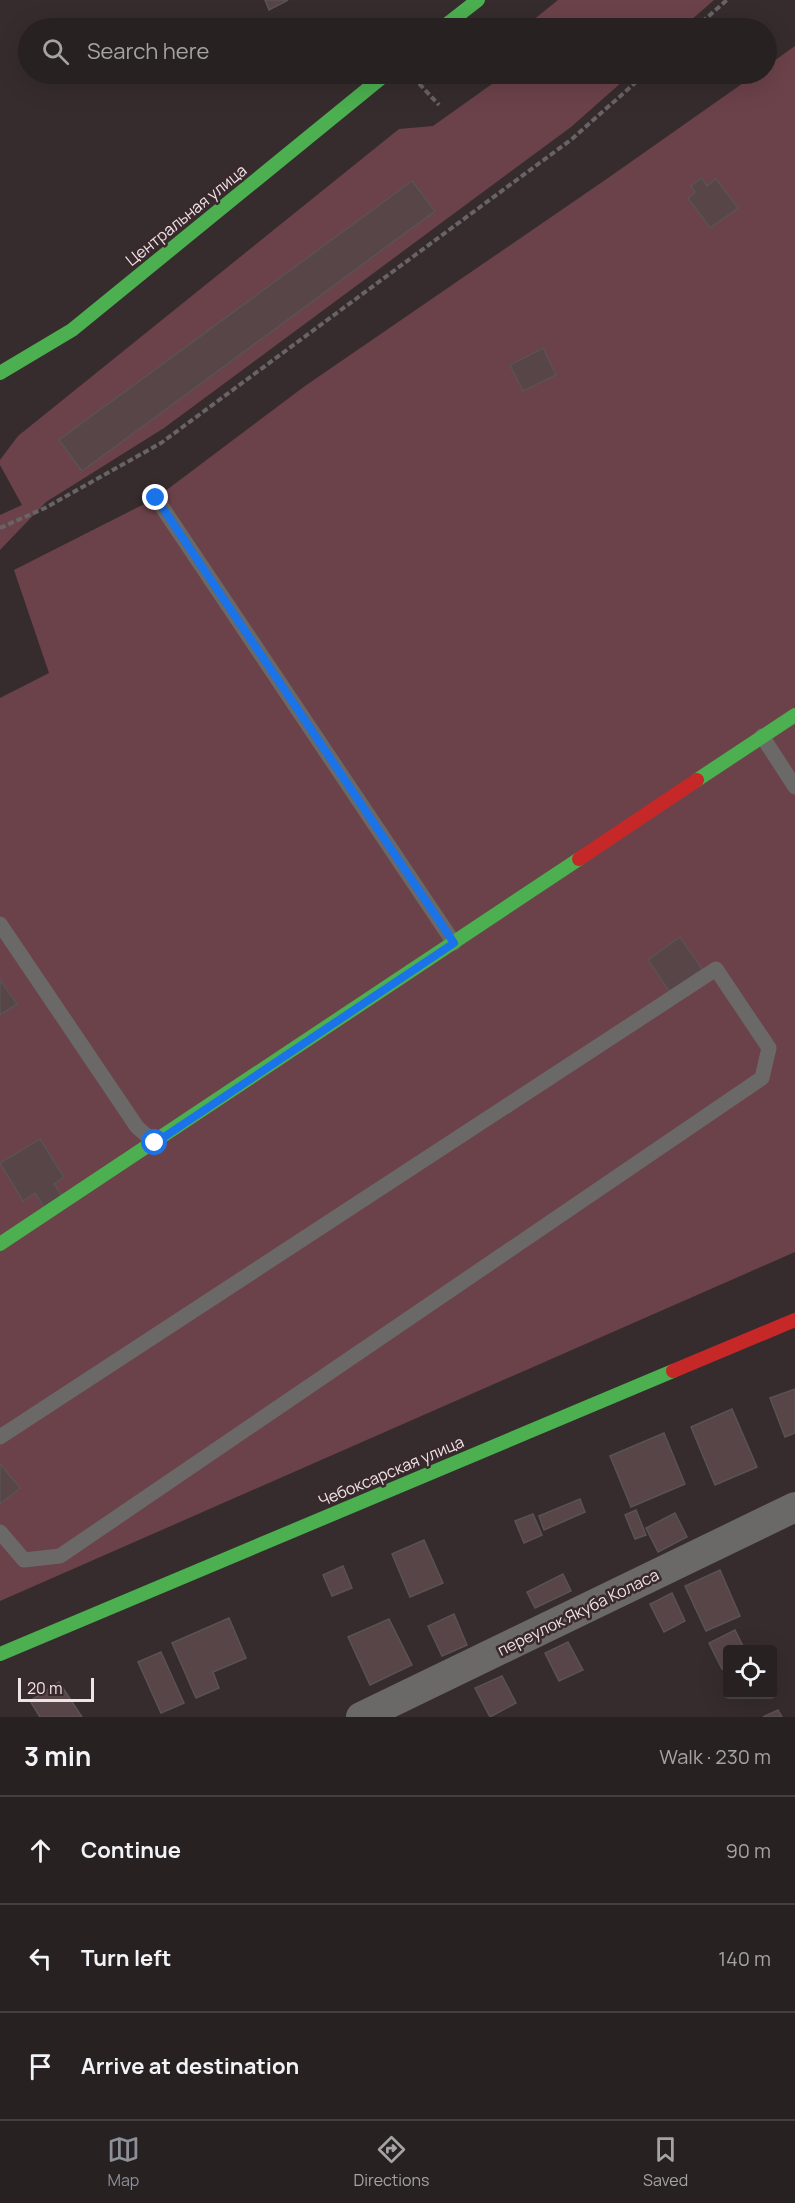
<!DOCTYPE html>
<meta charset="utf-8">
<style>
body{margin:0;font-family:Manrope,sans-serif;background:#30292a;color:#f1f3f6}
.controls{position:absolute;right:18px;bottom:18px;display:grid;overflow:hidden;border-radius:6px;box-shadow:0 6px 24px #0002}
.controls button{width:54px;height:54px;display:grid;place-items:center;padding:0;border:0;border-bottom:2px solid #443e40;background:#282122;color:#f1f3f6;font:30px sans-serif}
.scale{position:absolute;left:18px;bottom:15px;width:76px;box-sizing:border-box;padding-left:6px;border:3px solid #efe4e5;border-top:0;font-size:16px;line-height:21px;white-space:nowrap;color:#efe4e5;-webkit-text-stroke:4px #39292c;paint-order:stroke}
.stop{position:absolute;width:18px;height:18px;margin:-14px;border:4px solid #1a73e8;border-radius:50%;background:#fff}
.stop.end{background:#1a73e8;border-color:#fff;box-shadow:0 2px 6px #0008}
.list{margin:0;padding:0;list-style:none}
h2{display:flex;justify-content:space-between;align-items:center;height:78px;margin:0;padding:0 24px;font-size:26px}
h2 small{font-size:20px;font-weight:400;color:#a5a3a5}
.list li{display:grid;grid-template-columns:39px 1fr auto;gap:18px;align-items:center;box-sizing:border-box;height:108px;padding:0 24px;border-top:2px solid #443e40}
.list b{display:block;font-size:22px;white-space:nowrap}
.list em{font-size:20px;font-style:normal;color:#a5a3a5}
.icon{flex:none;width:33px;height:33px;fill:none;stroke:currentColor;stroke-width:2;stroke-linecap:round;stroke-linejoin:round}
.map{position:relative;flex:none;width:795px;height:1717px;overflow:hidden}
.search{position:absolute;background:#282122;box-shadow:0 6px 24px #0002;left:18px;right:18px;top:18px;height:66px;display:flex;align-items:center;gap:15px;box-sizing:border-box;padding:0 21px;border-radius:33px;color:#a5a3a5;font-size:22px}
.sheet{height:402px;background:#282122}
nav{display:flex;justify-content:space-around;align-items:center;box-sizing:border-box;height:84px;border-top:2px solid #443e40;background:#282122;font-size:16px;color:#a5a3a5}
nav a{display:grid;justify-items:center;gap:3px}
nav .on{color:#8c9099}
.map>svg:first-child{display:block}
.green{fill:#6c424a}
.building{fill:#574548;stroke:#5a5253;stroke-width:1.5}
.lines{fill:none;stroke-linecap:round;stroke-linejoin:round}
.path{stroke:#686464;stroke-width:4;stroke-dasharray:6 3;stroke-linecap:butt}
.lane{stroke:#6b6868;stroke-width:15}
.street{stroke:#6b6868;stroke-width:30}
.fast{stroke:#4caf50;stroke-width:14}
.jam{stroke:#c62828;stroke-width:14}
.route{stroke:#1a73e8;stroke-width:8}
.labels{text-anchor:middle;stroke-width:5;stroke-linejoin:round;paint-order:stroke}
.street-label{font-size:16px;fill:#efe4e5;stroke:#39292c}
</style>
<div class="map">
<svg width="795" height="1717" viewBox="0 0 795 1717">
<rect width="100%" height="100%" fill="#362c2e"/>
<g class="green">
<path d="M558,0H714L682,28H526L527,25Z"/>
<path d="M795,46V1252L0,1601V698L49,673L14,570L156,498L305,386L608,178L756,74H766L767,66Z"/>
<path d="M506,74H631L571,127L164,428L46,502L0,550V515L22,505L0,465V460L18,436L399,129L433,126Z"/>
</g>
<g class="building">
<path d="M265,0H288L269,10Z"/>
<path d="M702,178L707,186L716,179L738,208L710,228L688,198L695,192L691,186Z"/>
<path d="M412,181L435,211L82,471L59,440Z"/>
<path d="M543,348L556,375L523,391L510,365Z"/>
<path d="M680,937L702,969L669,991L648,960Z"/>
<path d="M0,980L17,1004L0,1015Z"/>
<path d="M40,1139L64,1177L54,1184L62,1196L44,1207L35,1193L23,1201L0,1163Z"/>
<path d="M795,1389V1433L785,1437L770,1398Z"/>
<path d="M732,1409L757,1467L715,1485L691,1427Z"/>
<path d="M664,1433L685,1484L631,1507L610,1456Z"/>
<path d="M0,1464L20,1488L0,1504Z"/>
<path d="M580,1499L585,1512L544,1530L539,1516Z"/>
<path d="M636,1510L646,1535L635,1539L625,1515Z"/>
<path d="M675,1513L687,1537L658,1552L646,1528Z"/>
<path d="M533,1514L542,1535L524,1543L515,1521Z"/>
<path d="M424,1540L443,1583L410,1597L392,1554Z"/>
<path d="M343,1566L352,1588L332,1596L323,1575Z"/>
<path d="M720,1570L740,1616L706,1631L685,1586Z"/>
<path d="M563,1574L571,1591L535,1608L527,1592Z"/>
<path d="M672,1593L685,1621L664,1632L650,1604Z"/>
<path d="M454,1614L467,1645L442,1656L428,1626Z"/>
<path d="M229,1618L246,1658L213,1672L219,1688L196,1698L172,1643Z"/>
<path d="M389,1619L412,1665L370,1685L348,1637Z"/>
<path d="M735,1630L745,1650H728V1666L722,1669L709,1643Z"/>
<path d="M568,1642L583,1670L559,1681L545,1653Z"/>
<path d="M161,1652L184,1703L161,1713L138,1662Z"/>
<path d="M502,1676L516,1703L490,1717L475,1688Z"/>
<path d="M59,1682L82,1717H40L30,1701Z"/>
<path d="M778,1710L782,1717H763Z"/>
</g>
<g class="lines">
<g class="path">
<path d="M695,28L727,0"/>
<path d="M413,77L439,105"/>
<path d="M0,528L45,508L161,443L572,139L645,74"/>
</g>
<g class="lane">
<path d="M156,498L454,943"/>
<path d="M762,736L795,787"/>
<path d="M0,924L137,1127L155,1143"/>
<path d="M0,1437L716,969L769,1048L762,1078L60,1556L24,1560L0,1532"/>
</g>
<path class="street" d="M361,1717L795,1507"/>
<g class="fast">
<path d="M442,28L478,0"/>
<path d="M0,373L72,330L386,74"/>
<path d="M697,780L795,715"/>
<path d="M0,1244L579,859"/>
<path d="M0,1654L673,1371"/>
</g>
<g class="jam">
<path d="M579,859L697,780"/>
<path d="M673,1371L795,1320"/>
</g>
</g>
<g class="lines">
<path class="route" d="M155,1143L454,943L156,498"/>
</g>
<g class="labels">
<g class="street-label">
<text transform="translate(186 215) rotate(-39)" y="6">Центральная улица</text>
<text transform="translate(391 1471) rotate(-23)" y="6">Чебоксарская улица</text>
<text transform="translate(578 1612) rotate(-26)" y="6">переулок Якуба Коласа</text>
</g>
</g>
</svg>
<div class="controls">
<button><svg class="icon" aria-label="locate" viewBox="0 0 24 24"><circle cx="12" cy="12" r="6"/><path d="M12 2v4M12 18v4M2 12h4M18 12h4"/></svg></button>
</div>
<div class="scale">20 m</div>
<div class="stop" style="left:155px;top:1143px"></div>
<div class="stop end" style="left:156px;top:498px"></div>
<div class="search"><svg class="icon" aria-label="search" viewBox="0 0 24 24"><circle cx="10" cy="10" r="6"/><path d="M15 15l6 6"/></svg>Search here</div>
</div>
<section class="sheet">
<h2>3 min<small>Walk · 230 m</small></h2>
<ul class="list">
<li><svg class="icon" aria-label="ahead" viewBox="0 0 24 24"><path d="M12 20V5M6 11l6-6 6 6"/></svg><div><b>Continue</b></div><em>90 m</em></li>
<li><svg class="icon" aria-label="left" viewBox="0 0 24 24"><path d="M17 20v-9H6M10 6l-5 5 5 5"/></svg><div><b>Turn left</b></div><em>140 m</em></li>
<li><svg class="icon" aria-label="arrive" viewBox="0 0 24 24"><path d="M6 21V4h12l-3 4 3 4H6"/></svg><div><b>Arrive at destination</b></div></li>
</ul>
</section>
<nav>
<a class="on"><svg class="icon" aria-label="map" viewBox="0 0 24 24"><path d="M3 6l6-2 6 2 6-2v14l-6 2-6-2-6 2zM9 4v14M15 6v14"/></svg>Map</a>
<a><svg class="icon" aria-label="directions" viewBox="0 0 24 24"><path d="M12 3l9 9-9 9-9-9zM9 14v-3h6M13 9l2 2-2 2"/></svg>Directions</a>
<a><svg class="icon" aria-label="saved" viewBox="0 0 24 24"><path d="M7 4h10v16l-5-4-5 4z"/></svg>Saved</a>
</nav>
